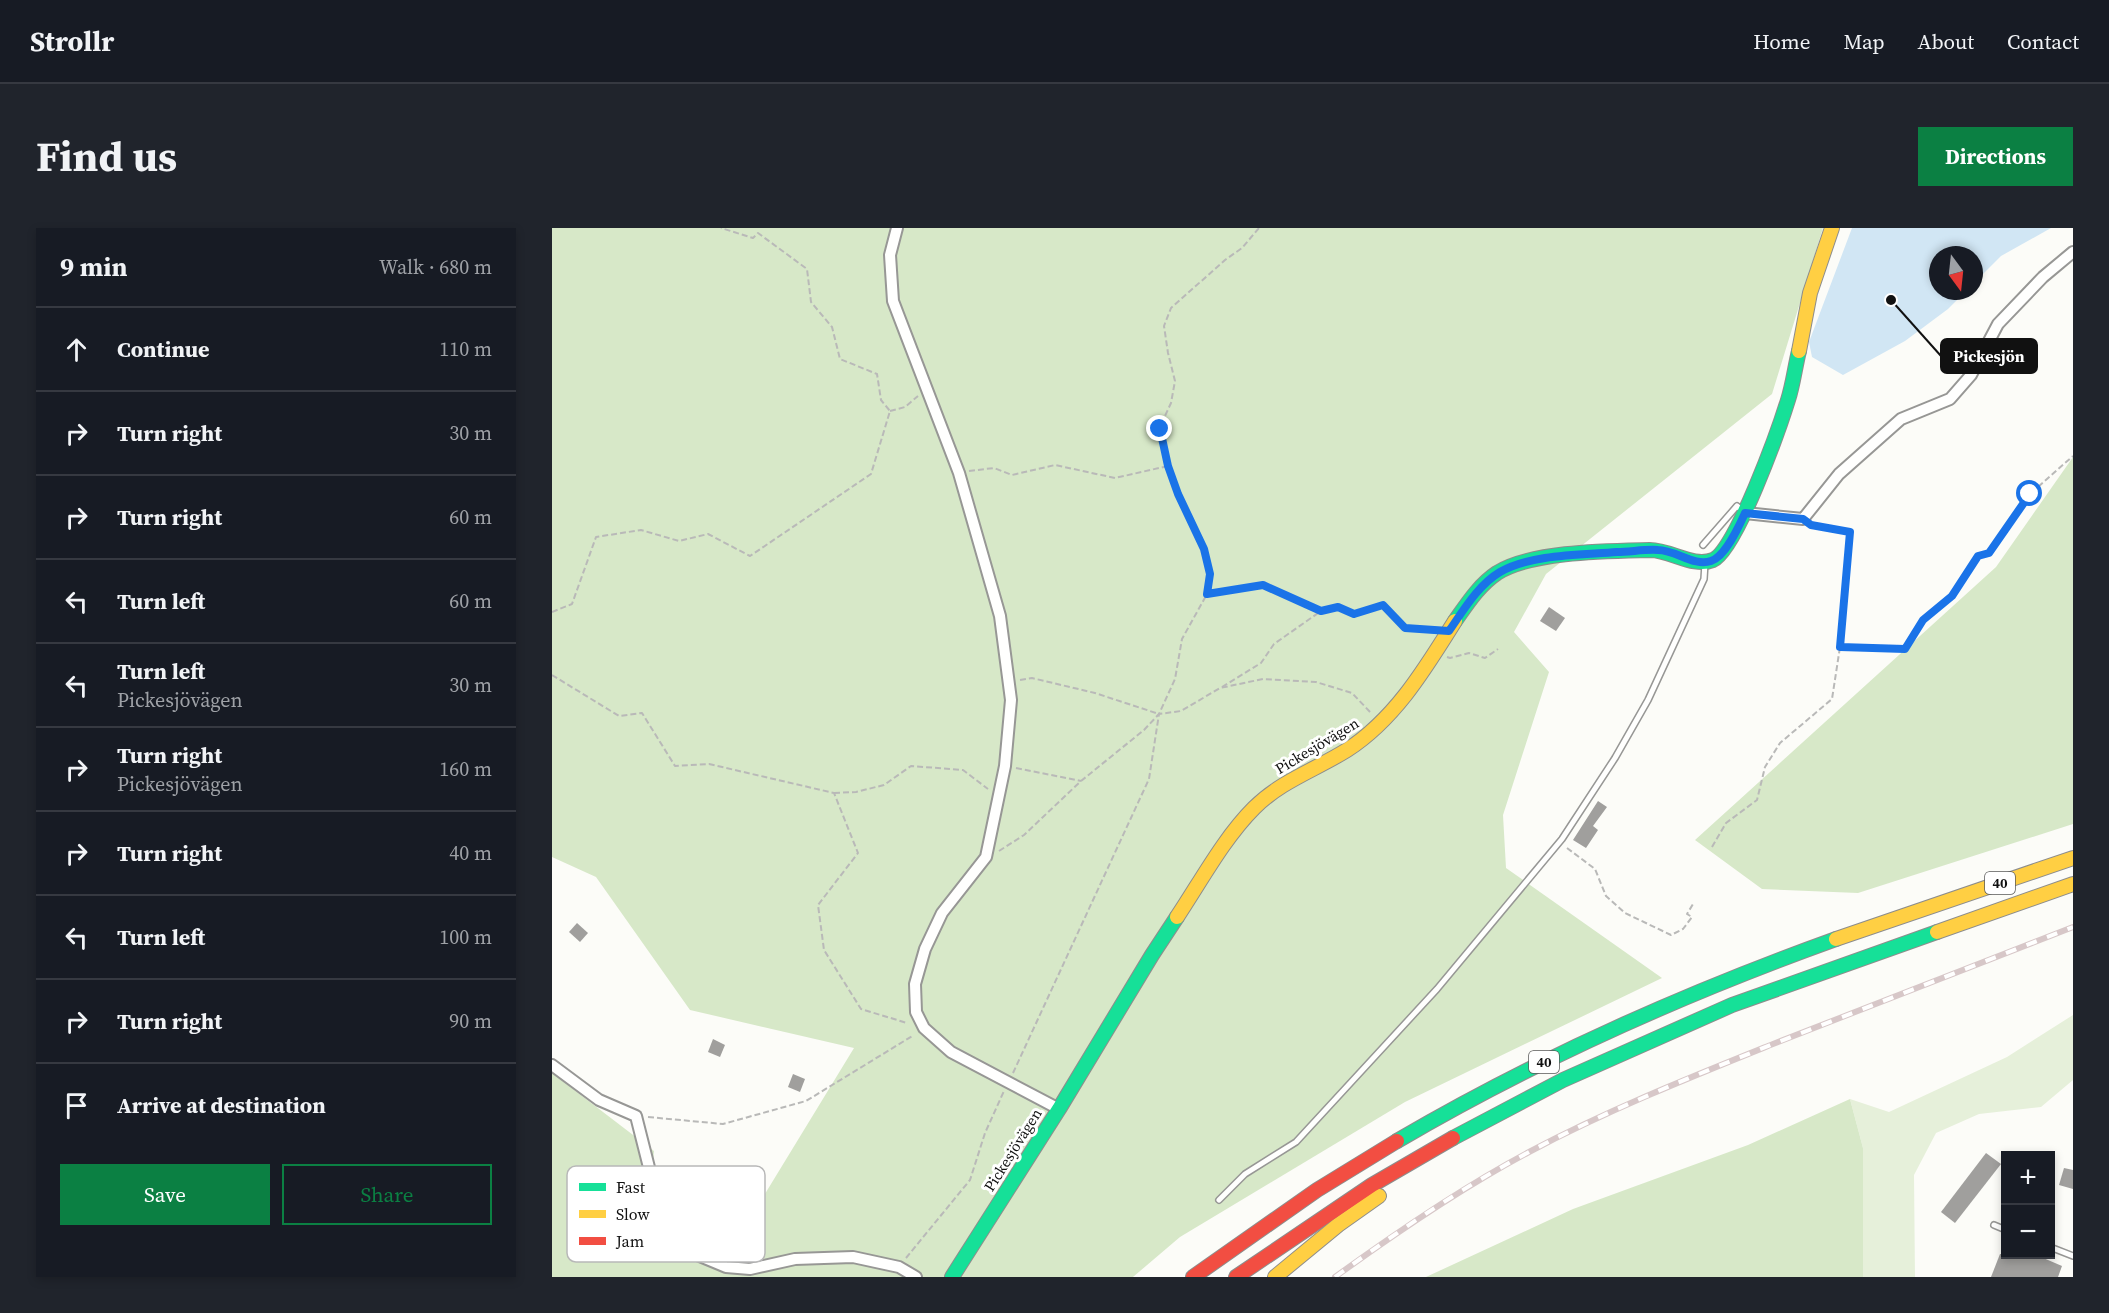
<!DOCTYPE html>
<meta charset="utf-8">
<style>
body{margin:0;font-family:"Source Serif 4",serif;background:#20242c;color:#f1f3f6}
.controls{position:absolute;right:18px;bottom:18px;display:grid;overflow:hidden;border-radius:0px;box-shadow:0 3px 9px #0003}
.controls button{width:54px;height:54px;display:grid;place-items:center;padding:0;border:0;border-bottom:2px solid #363941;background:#171b24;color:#f1f3f6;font:30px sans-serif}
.compass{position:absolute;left:1377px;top:18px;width:54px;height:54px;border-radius:50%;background:#171b24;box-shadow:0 3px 9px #0003;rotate:165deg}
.stop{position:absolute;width:18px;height:18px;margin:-14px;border:4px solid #1a73e8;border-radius:50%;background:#fff}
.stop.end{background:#1a73e8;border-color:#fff;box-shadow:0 2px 6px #0008}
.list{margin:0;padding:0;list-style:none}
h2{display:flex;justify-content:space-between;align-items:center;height:78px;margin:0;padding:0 24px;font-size:26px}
h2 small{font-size:20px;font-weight:400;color:#9ea1a6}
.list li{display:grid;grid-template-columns:39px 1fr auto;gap:18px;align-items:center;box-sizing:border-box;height:84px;padding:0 24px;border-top:2px solid #363941}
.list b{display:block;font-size:22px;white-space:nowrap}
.list p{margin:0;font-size:20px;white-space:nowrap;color:#9ea1a6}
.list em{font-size:20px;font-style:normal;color:#9ea1a6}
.actions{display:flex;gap:12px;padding:18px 24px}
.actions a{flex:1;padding:14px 0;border:2px solid #0b8043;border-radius:0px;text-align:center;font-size:21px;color:#0b8043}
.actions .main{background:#0b8043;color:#fff}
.icon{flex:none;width:33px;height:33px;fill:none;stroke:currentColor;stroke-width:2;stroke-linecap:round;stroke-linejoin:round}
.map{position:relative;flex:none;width:1521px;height:1049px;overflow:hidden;border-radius:0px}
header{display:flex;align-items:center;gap:36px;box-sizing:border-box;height:84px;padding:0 30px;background:#171b24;border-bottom:2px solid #363941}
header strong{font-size:28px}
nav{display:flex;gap:33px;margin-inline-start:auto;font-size:21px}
.intro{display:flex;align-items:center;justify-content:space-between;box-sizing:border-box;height:144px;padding:0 36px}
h1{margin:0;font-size:42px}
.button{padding:15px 27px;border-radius:0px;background:#0b8043;color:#fff;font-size:21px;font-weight:700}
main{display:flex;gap:36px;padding:0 36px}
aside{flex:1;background:#171b24;border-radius:0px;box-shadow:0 3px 9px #0003}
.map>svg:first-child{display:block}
.green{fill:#e6f0da}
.forest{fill:#d7e8c8}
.water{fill:#d1e6f4}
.building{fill:#a09f9d}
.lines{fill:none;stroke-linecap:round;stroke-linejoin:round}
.lane-casing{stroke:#979795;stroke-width:8}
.street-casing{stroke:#979795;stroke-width:14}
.fast-casing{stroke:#8d8d8c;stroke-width:16}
.slow-casing{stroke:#8d8d8c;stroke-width:16}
.jam-casing{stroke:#8d8d8c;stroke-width:16}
.path{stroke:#b9b9b8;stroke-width:2;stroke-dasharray:6 3;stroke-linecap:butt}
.lane{stroke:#fffffe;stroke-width:5}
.street{stroke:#fffffe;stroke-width:10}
.fast{stroke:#16e098;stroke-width:14}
.slow{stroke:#ffcf43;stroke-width:14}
.jam{stroke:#f24e42;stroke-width:14}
.rail-casing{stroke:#d7c7c8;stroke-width:6}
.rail{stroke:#fff;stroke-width:4;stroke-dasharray:11;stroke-linecap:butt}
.route{stroke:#1a73e8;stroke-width:8}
.labels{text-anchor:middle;stroke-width:6;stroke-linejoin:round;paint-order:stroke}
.shield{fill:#fff;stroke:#585858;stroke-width:1.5}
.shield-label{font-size:14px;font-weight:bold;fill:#111}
.street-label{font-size:15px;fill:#111;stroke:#fff}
.key{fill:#fff;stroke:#b8b8b8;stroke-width:1.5}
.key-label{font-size:16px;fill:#111}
.leader{fill:none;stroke:#111;stroke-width:2}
.callout-dot{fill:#111;stroke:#fff;stroke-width:2}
.callout{fill:#111;stroke:#111;stroke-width:2}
.callout-label{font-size:16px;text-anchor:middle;font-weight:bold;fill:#fff}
</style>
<header>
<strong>Strollr</strong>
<nav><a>Home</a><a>Map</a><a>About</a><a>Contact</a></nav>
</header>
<div class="intro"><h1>Find us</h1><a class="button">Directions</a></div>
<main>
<aside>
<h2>9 min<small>Walk · 680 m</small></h2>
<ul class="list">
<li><svg class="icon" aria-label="ahead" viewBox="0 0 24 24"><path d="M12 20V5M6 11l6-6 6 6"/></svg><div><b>Continue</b></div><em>110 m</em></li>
<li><svg class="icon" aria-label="right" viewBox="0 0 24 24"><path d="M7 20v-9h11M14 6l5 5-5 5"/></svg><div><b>Turn right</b></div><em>30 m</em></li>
<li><svg class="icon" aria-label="right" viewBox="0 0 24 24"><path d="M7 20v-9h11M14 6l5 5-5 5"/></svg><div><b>Turn right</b></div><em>60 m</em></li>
<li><svg class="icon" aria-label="left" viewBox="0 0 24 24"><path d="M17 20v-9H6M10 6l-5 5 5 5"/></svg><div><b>Turn left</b></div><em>60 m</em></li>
<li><svg class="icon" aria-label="left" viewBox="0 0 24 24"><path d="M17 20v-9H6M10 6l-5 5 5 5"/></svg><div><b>Turn left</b><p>Pickesjövägen</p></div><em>30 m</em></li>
<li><svg class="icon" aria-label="right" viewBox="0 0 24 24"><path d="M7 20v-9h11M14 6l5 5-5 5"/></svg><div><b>Turn right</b><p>Pickesjövägen</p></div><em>160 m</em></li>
<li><svg class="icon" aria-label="right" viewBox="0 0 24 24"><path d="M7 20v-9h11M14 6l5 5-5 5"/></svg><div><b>Turn right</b></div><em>40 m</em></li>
<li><svg class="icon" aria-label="left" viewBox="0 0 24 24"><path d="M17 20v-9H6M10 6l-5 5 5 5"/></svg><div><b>Turn left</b></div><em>100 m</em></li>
<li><svg class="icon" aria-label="right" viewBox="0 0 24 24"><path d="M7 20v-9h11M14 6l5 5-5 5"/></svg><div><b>Turn right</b></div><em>90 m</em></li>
<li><svg class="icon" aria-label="arrive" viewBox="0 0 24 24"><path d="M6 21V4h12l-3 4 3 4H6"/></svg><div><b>Arrive at destination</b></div></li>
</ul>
<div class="actions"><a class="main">Save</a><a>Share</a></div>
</aside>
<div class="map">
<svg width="1521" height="1049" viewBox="0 0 1521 1049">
<rect width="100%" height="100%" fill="#fcfcf8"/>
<path class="green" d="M1521,787V852L1489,879L1427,886L1384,905L1362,947L1363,1049H1311V920L1298,871L1337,884L1455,829Z"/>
<g class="forest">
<path d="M0,0H1271L1220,166L994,346L962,404L997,444L951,587L954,640L1110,750L853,874L628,1009L581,1049H0V845L102,923L96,990L175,1028L302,820L138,782L44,649L0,629Z"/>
<path d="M1521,229V596L1306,665L1210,661L1143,612L1444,339Z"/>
<path d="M1298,871L1311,920V1049H874L1021,981L1196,917Z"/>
</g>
<path class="water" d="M1300,0H1499L1449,28L1422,55V27H1386V63H1414L1396,81L1353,113L1291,147L1260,129L1257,114Z"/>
<g class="building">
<path d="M997,379L1013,390L1004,403L988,393Z"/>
<path d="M1046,573L1055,579L1041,598L1046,602L1034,620L1021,612Z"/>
<path d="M25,695L36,705L28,714L17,704Z"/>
<path d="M161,811L173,817L168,829L156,824Z"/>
<path d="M241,846L253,851L248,864L236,859Z"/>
<path d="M1434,925L1449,936L1403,995L1389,984Z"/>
<path d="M1512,940L1521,942V961L1507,957Z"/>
<path d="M1448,1026H1482L1510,1038L1506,1049H1439Z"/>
</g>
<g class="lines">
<g class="lane-casing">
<g id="lane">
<path d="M1151,317L1185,278L1192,284"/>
<path d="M667,972L693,946L744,914L885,761L1010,611L1063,530L1096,472L1152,351L1153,335"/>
<path d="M1442,997L1454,1002"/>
<path d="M1498,1019L1521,1028"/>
</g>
</g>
<g class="street-casing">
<g id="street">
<path d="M345,0L338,27L341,73L407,245L448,388L459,472L453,538L434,629L390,685L373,721L363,756L364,784L372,800L399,824L507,881"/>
<path d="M1193,285L1251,291L1287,246L1349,191L1398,171L1419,147L1446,96L1491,49L1521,24"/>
<path d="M0,837L47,872L84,888L106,975L117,1006L138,1024L174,1039L198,1041L243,1031L301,1029L347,1039L364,1049"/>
</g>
</g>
<g class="fast-casing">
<g id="fast">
<path d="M903,393C915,376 927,357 945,345C980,323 1057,323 1098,322C1119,322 1141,340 1161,332C1184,322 1227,201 1236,172C1241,157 1243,139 1247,123"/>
<path d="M901,910L1011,852L1180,777L1385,704"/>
<path d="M845,913C985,831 1131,766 1284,711"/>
<path d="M400,1049L507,881L600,727L625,689"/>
</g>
</g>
<g class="slow-casing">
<g id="slow">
<path d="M1247,123L1258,65L1280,0"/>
<path d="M625,689C649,653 672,610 702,580C729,553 763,542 795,522C843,491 873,441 903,393"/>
<path d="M1385,704L1521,656"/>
<path d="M1284,711L1521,630"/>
<path d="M723,1049L786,997L827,968"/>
</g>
</g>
<g class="jam-casing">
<g id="jam">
<path d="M641,1049L765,962L845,913"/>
<path d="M684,1049L820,957L901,910"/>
</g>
</g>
<g class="path">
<path d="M338,183L353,179L366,168"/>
<path d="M417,243L442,240L460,247L503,237L563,250L616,238"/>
<path d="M655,366L711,357L769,383L786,379L802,386L831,377L853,400L881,402"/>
<path d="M0,384L20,376L44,309L89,302L127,313L156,306L198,328L319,246L338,183L329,172L325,146L288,131L280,99L259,74L255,41L206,5L201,10L169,0"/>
<path d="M1288,419L1353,421L1371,391L1400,368L1426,328L1437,325L1478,266L1521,228"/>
<path d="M895,429L898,430L917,425L933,430L946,421"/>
<path d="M0,447L67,488L90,485L123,538L157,536L282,565L306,625L266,677L272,722L309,781L355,795"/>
<path d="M468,452L480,450L543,465L607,486"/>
<path d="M670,459L709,435L722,416L769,383"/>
<path d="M464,540L529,553"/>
<path d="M282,565L304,564L332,557L359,538L411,542L436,561"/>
<path d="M1160,619L1174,595L1205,572L1213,539L1228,515L1280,471L1288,419L1297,304L1260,297"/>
<path d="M1015,620L1043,641L1054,668L1073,685L1119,707L1131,701L1140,689L1135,686L1141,676"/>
<path d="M447,623L472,607L529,553L592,502L607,486L623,451L630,411L655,366L658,346L652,321L626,266L616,238L607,201L619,175L623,153L616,125L612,98L619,80L673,32L690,20L707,0"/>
<path d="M461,845L597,551L607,486L629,483L668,460L711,451L764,454L800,465L820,486"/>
<path d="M96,889L171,896L254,873L362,807"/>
<path d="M354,1030L418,952L433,905L452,863"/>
</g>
<use href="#lane" class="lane"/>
<use href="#street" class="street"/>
<use href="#fast" class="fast"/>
<use href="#slow" class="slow"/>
<use href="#jam" class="jam"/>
<g class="rail-casing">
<path id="rail" d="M783,1049C845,1004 909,960 977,924C1056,882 1139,849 1221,816C1321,777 1421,738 1521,699"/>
</g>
<use href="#rail" class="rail"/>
</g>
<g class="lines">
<path class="route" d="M608,201L616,238L626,266L652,321L658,346L655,366L711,357L769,383L786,379L802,386L831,377L853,400L897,403C911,383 926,357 948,344C979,326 1030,327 1065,324C1078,324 1093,321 1106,322C1124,322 1142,339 1159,333C1174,328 1187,298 1193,285L1251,291L1259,297L1298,304L1288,419L1353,421L1371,392L1400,368L1426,328L1437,325L1478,266"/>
</g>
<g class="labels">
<g class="shield">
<rect x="1433" y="644" width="30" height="22" rx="4.5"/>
<rect x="977" y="823" width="30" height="22" rx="4.5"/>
</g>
<g class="shield-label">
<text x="1448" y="660">40</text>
<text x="992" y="839">40</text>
</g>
<g class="street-label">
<text transform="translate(765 518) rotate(-31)" y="5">Pickesjövägen</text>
<text transform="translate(461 922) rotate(-58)" y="5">Pickesjövägen</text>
</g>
</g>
<rect x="15" y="938" width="198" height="96" rx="9" class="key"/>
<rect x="27" y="955" width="27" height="8" fill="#16e098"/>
<rect x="27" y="982" width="27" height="8" fill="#ffcf43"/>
<rect x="27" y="1009" width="27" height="8" fill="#f24e42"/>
<g class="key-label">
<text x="64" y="965">Fast</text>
<text x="64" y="992">Slow</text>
<text x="64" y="1019">Jam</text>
</g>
<path class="leader" d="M1339 72L1389 128"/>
<circle class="callout-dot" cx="1339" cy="72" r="6"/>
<rect class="callout" x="1389" y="111" width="96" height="34" rx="6"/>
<g class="callout-label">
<text x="1437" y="134">Pickesjön</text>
</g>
</svg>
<div class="controls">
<button>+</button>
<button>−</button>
</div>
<svg class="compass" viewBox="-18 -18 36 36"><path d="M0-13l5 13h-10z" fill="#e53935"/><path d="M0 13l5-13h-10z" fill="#9ea1a6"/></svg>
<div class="stop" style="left:1478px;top:266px"></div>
<div class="stop end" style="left:608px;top:201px"></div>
</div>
</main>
